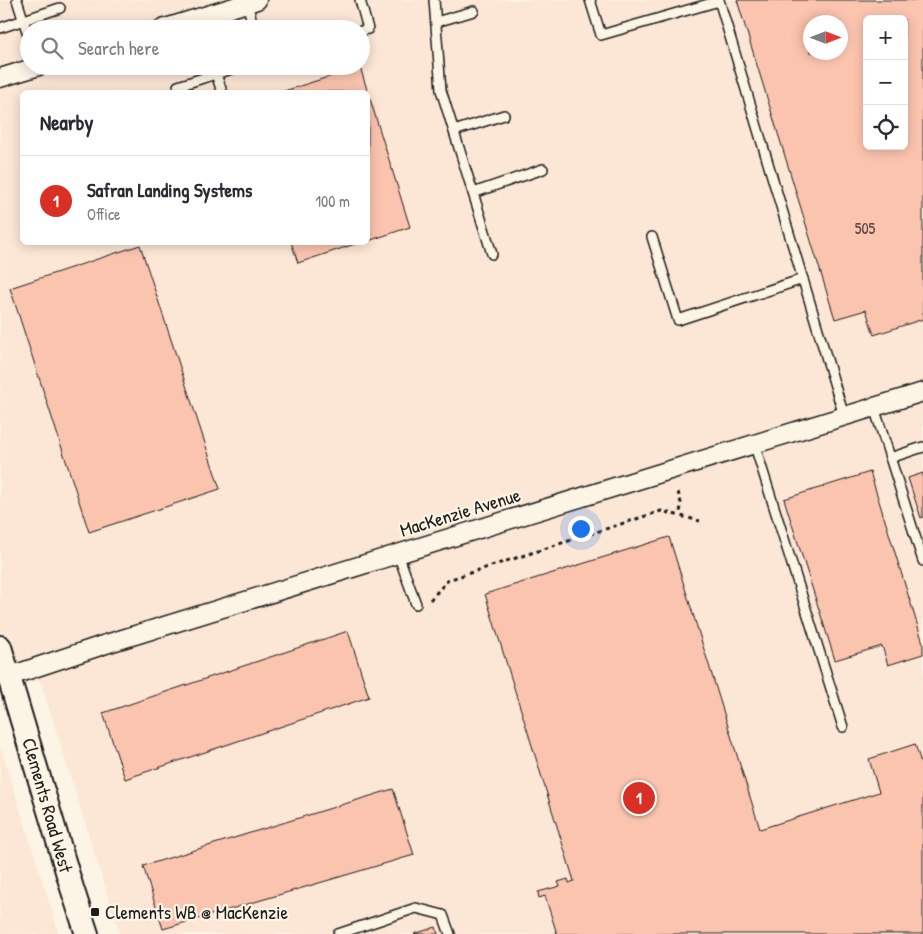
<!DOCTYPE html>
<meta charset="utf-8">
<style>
body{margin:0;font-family:"Patrick Hand",sans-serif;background:#f2f2f3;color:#2b2b33}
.controls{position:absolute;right:15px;top:15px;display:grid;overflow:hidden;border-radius:8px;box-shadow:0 2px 12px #0003}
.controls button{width:45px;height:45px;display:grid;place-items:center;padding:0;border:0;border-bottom:1px solid #e1e1e2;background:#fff;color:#2b2b33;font:25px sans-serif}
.compass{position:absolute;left:803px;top:15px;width:45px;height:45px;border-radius:50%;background:#fff;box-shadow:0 2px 12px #0003;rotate:90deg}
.you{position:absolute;left:580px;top:528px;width:18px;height:18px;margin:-12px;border:4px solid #fff;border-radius:50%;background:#1a73e8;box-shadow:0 0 0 8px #1a73e833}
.badge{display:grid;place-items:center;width:32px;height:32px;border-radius:50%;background:#d93025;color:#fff;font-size:16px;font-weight:700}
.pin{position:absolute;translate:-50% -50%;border:2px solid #fff;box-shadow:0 1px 5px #0006}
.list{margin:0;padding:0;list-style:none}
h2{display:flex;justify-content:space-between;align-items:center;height:65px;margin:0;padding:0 20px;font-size:21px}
h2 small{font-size:16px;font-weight:400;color:#7c7c81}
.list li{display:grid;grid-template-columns:32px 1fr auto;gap:15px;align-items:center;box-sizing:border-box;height:90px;padding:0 20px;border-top:1px solid #e1e1e2}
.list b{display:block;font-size:19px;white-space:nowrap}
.list p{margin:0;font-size:16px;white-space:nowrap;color:#7c7c81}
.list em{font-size:16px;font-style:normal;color:#7c7c81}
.icon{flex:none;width:28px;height:28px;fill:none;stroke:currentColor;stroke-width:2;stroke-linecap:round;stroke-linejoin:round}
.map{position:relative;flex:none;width:923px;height:934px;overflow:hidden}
.search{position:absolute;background:#fff;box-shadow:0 2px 12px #0003;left:20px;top:20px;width:350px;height:55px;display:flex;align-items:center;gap:12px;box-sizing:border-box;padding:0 18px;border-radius:28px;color:#7c7c81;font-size:19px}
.panel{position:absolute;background:#fff;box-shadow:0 2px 12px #0003;left:20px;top:90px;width:350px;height:155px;border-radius:8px}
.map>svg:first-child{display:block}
.built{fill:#fce6d5;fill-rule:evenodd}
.building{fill:#fbc4af;stroke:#1c1c1c;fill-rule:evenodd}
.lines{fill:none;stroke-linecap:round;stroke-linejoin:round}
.service-casing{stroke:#1c1c1c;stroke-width:12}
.minor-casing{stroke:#1c1c1c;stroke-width:21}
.tertiary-casing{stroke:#1c1c1c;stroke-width:26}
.path{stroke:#1c1c1c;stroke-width:3;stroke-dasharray:4 4;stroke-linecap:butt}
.service{stroke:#fcf5e5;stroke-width:9}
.minor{stroke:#fcf5e5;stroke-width:18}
.tertiary{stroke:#fcf5e5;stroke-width:22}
.poi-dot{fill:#1c1c1c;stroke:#fcf5e5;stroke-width:2}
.labels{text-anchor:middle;stroke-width:4.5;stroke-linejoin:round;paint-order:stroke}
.number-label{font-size:16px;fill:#544641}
.street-label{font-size:19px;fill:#1c1c1c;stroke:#fcf5e5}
.poi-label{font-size:19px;fill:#1c1c1c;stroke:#fcf5e5;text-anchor:start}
</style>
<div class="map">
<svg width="923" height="934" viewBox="0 0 923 934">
<rect width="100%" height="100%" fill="#fcf5e5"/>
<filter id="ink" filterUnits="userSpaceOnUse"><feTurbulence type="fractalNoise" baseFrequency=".02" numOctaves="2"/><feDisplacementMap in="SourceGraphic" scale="10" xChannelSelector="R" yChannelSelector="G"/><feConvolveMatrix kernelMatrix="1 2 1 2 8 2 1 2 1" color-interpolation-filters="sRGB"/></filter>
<g filter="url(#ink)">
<g class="built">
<path d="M0,0H923V934H120L40,680L0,693ZM867,19H904V146H867ZM810,22H840V52H810ZM29,29H361V66H29ZM22,92H368V242H22Z"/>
<path d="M0,745L59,934H0Z"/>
</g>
<g class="building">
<path d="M737,0H923V319L874,335L866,310L835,319ZM867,19H904V146H867ZM810,22H840V52H810Z"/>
<path d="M360,67L410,227L368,241V92H281Z"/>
<path d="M291,242H361L298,263Z"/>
<path d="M140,245L220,489L89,532L10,288Z"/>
<path d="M870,472L923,643V654L888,665L882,646L835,660L784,499Z"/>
<path d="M923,473V517L921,518L908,478Z"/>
<path d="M669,537L760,829L879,792L869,759L915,744L923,769V934H557L545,896L539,898L538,892L560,886L558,882L568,879L569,883L574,881L485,594Z"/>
<path d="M348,631L369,697L125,779L103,713Z"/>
<path d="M393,789L414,855L163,929L143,866Z"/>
<path d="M436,927L438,934H414Z"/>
</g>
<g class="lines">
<g class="service-casing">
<g id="service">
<path d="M17,0L29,38"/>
<path d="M360,0L368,29L361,31"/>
<path d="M434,0L441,90L492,254"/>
<path d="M590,0L601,35L719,1"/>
<path d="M719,0L844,416"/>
<path d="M247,3L254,29"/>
<path d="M436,22L474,11"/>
<path d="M0,28L60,8"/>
<path d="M216,74L222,92"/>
<path d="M178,86L241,66"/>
<path d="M454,131L504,115"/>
<path d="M473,193L543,169"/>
<path d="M652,237L678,320L803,279"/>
<path d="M874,407L923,561"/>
<path d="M754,443L843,727"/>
<path d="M890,458L923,447"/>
<path d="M398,554L416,604"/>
<path d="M338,934L416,908L443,915L450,934"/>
</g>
</g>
<g class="minor-casing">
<g id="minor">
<path d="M162,29L257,0"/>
<path d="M0,78L39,66"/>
<path d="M10,676L106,644L923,392"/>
</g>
</g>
<g class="tertiary-casing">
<path id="tertiary" d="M0,647L72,888L87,934"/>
</g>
<g class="path">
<path d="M678,492L681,503L680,515"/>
<path d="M430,600L448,580L661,511L700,521"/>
</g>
<use href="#service" class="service"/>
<use href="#minor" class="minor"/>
<use href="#tertiary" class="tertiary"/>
</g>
</g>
<rect class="poi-dot" x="90" y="907" width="10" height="10" rx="2.5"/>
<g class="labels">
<g class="number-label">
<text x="865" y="234">505</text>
</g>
<g class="street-label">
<text transform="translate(460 512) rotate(-17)" y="7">MacKenzie Avenue</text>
<text transform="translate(48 805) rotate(74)" y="7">Clements Road West</text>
</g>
<g class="poi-label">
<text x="105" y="919">Clements WB @ MacKenzie</text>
</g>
</g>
</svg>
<div class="controls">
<button>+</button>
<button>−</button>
<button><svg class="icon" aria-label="locate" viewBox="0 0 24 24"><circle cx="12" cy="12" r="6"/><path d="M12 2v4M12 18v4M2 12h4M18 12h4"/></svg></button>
</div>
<svg class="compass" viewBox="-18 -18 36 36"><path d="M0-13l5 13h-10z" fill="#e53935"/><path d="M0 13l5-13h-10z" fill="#7c7c81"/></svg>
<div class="you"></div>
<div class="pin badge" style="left:639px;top:798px">1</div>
<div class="search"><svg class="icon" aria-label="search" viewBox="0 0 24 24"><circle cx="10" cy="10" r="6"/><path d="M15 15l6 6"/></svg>Search here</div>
<section class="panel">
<h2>Nearby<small></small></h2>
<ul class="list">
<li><span class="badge">1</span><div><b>Safran Landing Systems</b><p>Office</p></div><em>100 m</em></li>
</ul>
</section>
</div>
